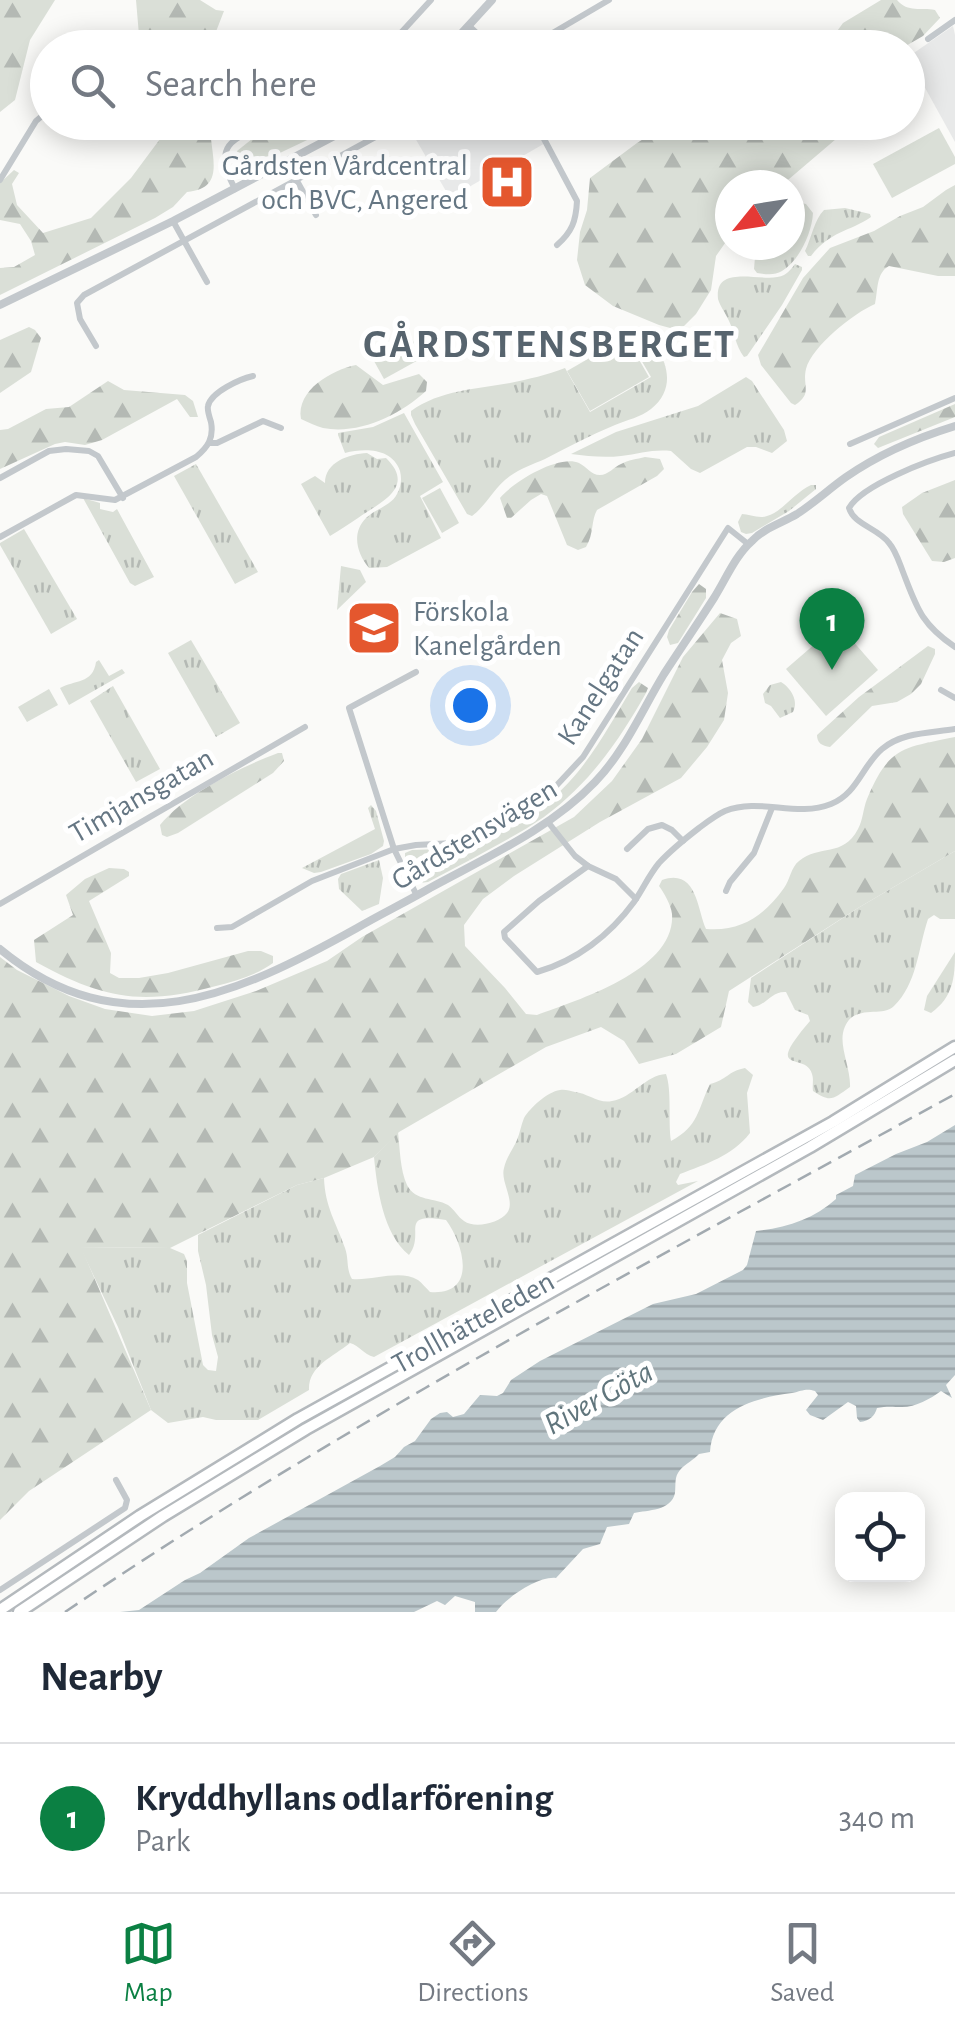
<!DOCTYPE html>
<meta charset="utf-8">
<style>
body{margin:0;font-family:"Alegreya Sans",sans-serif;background:#f2f2f3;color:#1f2937}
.controls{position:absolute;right:30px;bottom:30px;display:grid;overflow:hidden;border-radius:20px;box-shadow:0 5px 25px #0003}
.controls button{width:90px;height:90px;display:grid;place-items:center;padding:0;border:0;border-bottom:2px solid #e0e1e3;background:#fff;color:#1f2937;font:50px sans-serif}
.compass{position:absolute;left:715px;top:170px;width:90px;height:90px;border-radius:50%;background:#fff;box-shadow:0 5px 25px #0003;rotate:240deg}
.you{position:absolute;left:470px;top:705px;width:35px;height:35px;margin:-25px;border:8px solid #fff;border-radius:50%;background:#1a73e8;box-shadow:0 0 0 15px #1a73e833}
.badge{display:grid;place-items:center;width:65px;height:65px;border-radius:50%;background:#0b8043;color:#fff;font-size:32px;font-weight:700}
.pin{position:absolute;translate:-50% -82px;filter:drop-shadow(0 2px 5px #0008)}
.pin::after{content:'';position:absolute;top:52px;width:35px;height:30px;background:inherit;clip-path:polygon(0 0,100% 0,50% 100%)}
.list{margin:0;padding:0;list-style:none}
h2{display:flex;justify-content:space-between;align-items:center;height:130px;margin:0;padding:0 40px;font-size:42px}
h2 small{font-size:32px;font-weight:400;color:#747a83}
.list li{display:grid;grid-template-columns:65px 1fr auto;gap:30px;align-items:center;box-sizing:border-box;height:150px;padding:0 40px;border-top:2px solid #e0e1e3}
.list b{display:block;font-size:38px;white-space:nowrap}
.list p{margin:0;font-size:32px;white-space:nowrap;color:#747a83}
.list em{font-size:32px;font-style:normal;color:#747a83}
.icon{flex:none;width:55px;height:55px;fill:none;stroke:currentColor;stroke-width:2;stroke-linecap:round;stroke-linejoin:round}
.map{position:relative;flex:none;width:955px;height:1612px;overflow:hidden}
.search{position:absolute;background:#fff;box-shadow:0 5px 25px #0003;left:30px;right:30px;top:30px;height:110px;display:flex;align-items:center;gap:25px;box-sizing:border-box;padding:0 35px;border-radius:55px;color:#747a83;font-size:38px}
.sheet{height:280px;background:#fff}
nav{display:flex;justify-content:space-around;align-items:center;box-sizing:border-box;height:140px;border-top:2px solid #e0e1e3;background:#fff;font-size:28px;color:#747a83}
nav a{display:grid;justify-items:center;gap:5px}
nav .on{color:#0b8043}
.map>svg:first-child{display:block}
.built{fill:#e8e9e9}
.grass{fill:url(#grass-tufts)}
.forest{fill:url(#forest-firs)}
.garden{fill:#dadfd7}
.water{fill:url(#water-rules)}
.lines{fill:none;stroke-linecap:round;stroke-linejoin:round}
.trunk-casing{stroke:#b4b9bd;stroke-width:15}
.minor{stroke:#c3c8cc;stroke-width:6}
.tertiary{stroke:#c3c8cc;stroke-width:8}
.trunk{stroke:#fff;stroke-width:10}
.rail{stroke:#a2aab0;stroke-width:2.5;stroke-dasharray:15 8;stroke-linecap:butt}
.labels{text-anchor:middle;stroke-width:10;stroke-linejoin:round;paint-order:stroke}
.poi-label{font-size:30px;fill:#657683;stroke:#fff;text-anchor:end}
.street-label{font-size:30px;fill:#657683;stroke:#fff}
.water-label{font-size:32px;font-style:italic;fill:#60757c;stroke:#fff}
.district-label{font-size:40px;font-weight:bold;letter-spacing:2.5px;fill:#57646e;stroke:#fff}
</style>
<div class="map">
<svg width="955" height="1612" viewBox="0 0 955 1612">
<defs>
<pattern id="grass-tufts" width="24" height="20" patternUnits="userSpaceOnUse" patternTransform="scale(2.5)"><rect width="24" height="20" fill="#dadfd7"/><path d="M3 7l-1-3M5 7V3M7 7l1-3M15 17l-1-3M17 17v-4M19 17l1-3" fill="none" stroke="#b4b9b4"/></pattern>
<pattern id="forest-firs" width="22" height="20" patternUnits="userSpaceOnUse" patternTransform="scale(2.5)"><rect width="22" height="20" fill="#dadfd7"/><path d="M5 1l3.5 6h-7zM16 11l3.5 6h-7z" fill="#b4b9b4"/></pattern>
<pattern id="water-rules" width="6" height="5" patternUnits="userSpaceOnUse" patternTransform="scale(2.5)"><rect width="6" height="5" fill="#bbc7cb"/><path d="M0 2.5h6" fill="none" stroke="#9ca6aa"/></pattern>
</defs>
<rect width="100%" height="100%" fill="#fafaf8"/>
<g class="built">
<path d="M953,26L955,35V142L908,57Z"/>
<path d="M414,122L536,123L547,142L450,198L408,126Z"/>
</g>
<g class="grass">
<path d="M790,200L806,204L813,213C812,233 799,261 782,271C774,276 765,274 757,273L754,269L756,245H790Z"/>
<path d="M845,208L870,214L871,217C849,232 830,231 811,256H808L805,251C812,237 814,220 824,210Z"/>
<path d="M795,264L802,267V270L782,305L747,356L744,357C735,345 735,333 729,321C726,314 720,306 718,299C714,261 766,285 784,275C788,273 792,268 795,264Z"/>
<path d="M633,327C662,343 683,384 651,409C641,417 627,420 615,425C591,435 568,447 545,459C533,464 520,469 510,476C494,487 487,505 472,516L467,514L415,424L411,415V411C440,390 477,389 510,383C529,379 547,375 565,368L590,412L651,377L626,334Z"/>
<path d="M746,377L752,381L784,430L787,441L772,453L756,447H747L700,473L691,469L671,451C653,449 639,454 621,456C604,458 587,456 571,454L616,432L698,406Z"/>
<path d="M404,413L443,482L420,496L441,538L387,567L369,568C357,554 351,533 366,518C375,509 391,506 397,494C401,487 402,479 400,471C392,448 365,448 345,453L338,435V433L373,427Z"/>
<path d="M367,453L377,459L386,458C417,488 379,503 358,518C349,524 340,530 330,536L301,484L315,476L325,483C325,462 349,454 367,453Z"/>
<path d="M196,464L258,572L235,584L174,476Z"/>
<path d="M811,485H816V489L789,511L752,533L746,534L741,532L738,522L742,514C749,514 759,519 767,516C782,512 795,492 811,485Z"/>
<path d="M83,498L100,503V509L113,512L117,509L154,577L135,586L130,583Z"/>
<path d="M24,529L77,619L51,634L0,545V543Z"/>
<path d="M341,566L360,570L366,582L337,610Z"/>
<path d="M191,640L240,723L216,737L168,653Z"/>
<path d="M99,660L109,676L122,669L125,673L69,705L60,688C74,680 93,684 96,662Z"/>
<path d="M781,682C791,688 799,701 793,712L780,718L771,706L765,703L763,694L770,685Z"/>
<path d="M113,686L160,769L136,782L90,701Z"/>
<path d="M371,805L376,811L384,841L383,846L371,854L321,872L314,873L302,868L375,829L368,808Z"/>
<path d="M467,848L468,849L465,854L470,860L428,882L420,883C412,875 404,865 405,853L412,850Z"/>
<path d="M955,851V919H940L934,915L928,919C918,949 917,984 894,1006C881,1019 850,1001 843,1033C840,1048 851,1070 850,1087C833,1099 831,1103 813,1091C812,1085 814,1080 812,1074C806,1051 762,1077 810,1021L808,1015L795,1010L786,992C771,991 767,1005 753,1007L748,1002L751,978L858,908Z"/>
<path d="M379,860L383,878L379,904L362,911L339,889L338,879L341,874Z"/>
<path d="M955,952C955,978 953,997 931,1013L924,1010L927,996Z"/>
<path d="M745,1068L753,1075L747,1093L750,1133C732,1156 706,1164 680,1174L676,1182L678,1185L698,1181L374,1357C363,1354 360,1346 350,1343C333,1357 308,1366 309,1390L258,1420H216L203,1417L168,1423L151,1410L118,1327L80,1247L170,1248L184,1254L187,1261V1283L203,1365L208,1370L216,1371L218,1357L212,1335L206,1285L198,1251V1235L297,1185L324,1178C325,1207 336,1222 345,1248C349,1259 346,1269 352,1279C372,1281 400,1269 418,1280C422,1283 426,1288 430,1292C478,1296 464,1244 446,1220C397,1212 426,1233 409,1255C383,1234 377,1188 374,1157L398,1132C400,1149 400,1170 407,1185C416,1202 434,1197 448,1205C454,1209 458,1217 464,1221C475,1229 499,1223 507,1213C516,1201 500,1182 504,1168C506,1158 513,1149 517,1140C520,1133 521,1125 524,1118C530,1108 547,1092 560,1090C565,1089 570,1091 575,1092C587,1093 599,1104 612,1101C632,1098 646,1075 666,1074C672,1090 668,1122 671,1141C699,1126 697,1111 710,1084C727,1080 728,1071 745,1068Z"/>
</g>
<g class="forest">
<path d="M0,0H55L30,40L15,100L0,112Z"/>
<path d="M136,0H200L216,10L224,11L210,47H140Z"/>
<path d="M881,0H897C908,13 921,7 935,10L940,18L923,36L904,47H816L835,34L843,23Z"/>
<path d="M229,122L232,124L211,139C214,165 221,189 187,192L173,207L155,218L0,295V268L14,267L35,255L31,241L20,224L0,220V183L14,170L19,173L12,184L17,205L43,233L91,218L131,178L160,139L158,123Z"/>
<path d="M670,122L862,123L858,131L836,139L782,185H730V236L716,256L711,290L696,314L684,326L674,329L659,325L613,306L585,285L577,260L580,232L587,210L590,178L637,143Z"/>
<path d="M293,123H343L248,168L236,163L237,151L252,139Z"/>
<path d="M955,185V276H938L889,266C876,273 878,290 875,304C854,313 812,346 806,369C802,386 813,393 795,405L791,403L761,365L758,355L803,278L830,248L874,231L900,216L923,207L946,190Z"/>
<path d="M29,327L35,330L41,338L31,372L0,393V340Z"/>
<path d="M356,365L383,385L419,374L427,382L426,391C400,415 359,435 323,428C316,426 308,422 301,419C296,390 332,370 356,365Z"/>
<path d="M108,381L124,390L185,395L193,401L198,417H190L177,399L102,440L85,445L65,442L55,444L0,469V430L8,429L46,409L69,407Z"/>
<path d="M955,404V417L878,448L874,444L879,437Z"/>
<path d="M645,457L660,459L664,469L657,476L597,510C591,520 594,534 586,547L578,550L567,545L547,496L541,494L531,500L511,518H507L500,498C513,482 559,454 579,463C587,467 591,475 600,475C608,475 614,467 621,464C628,460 637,459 645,457Z"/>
<path d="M955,480V558L944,562L932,561L903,514L902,507L922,493Z"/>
<path d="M699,584L706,589V598L678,643L670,645L667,637L669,630L692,592Z"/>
<path d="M720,613L737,619L741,636L731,643L722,660L728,693L724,720L707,747L681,778L600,822L514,876L483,899L464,925L465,946L505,988L526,1014L537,1015C578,1000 676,970 672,914C671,905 664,893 659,886L662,880C697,868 697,909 706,929C741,932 764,916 784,888C790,880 791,867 799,861C819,844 843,858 858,829C863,820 863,809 867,799C889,746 903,748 955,737V851L858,908L729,991L721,1027L676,1054L639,1064L624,1041L601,1027L546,1047L399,1132L374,1157L324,1178L297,1185L170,1248L81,1247L151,1410L29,1491L0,1520V957L17,970L69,996L105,1009L152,1016L194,1011L256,991L327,961L362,937L574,817L612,781L642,739L683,657Z"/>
<path d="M928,646L935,649V654L921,684L911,694L897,702L872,706L830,747C822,746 817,743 817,735L859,697Z"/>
<path d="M639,682L648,688L646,693C619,741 589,784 544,817C521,833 495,846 470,860L465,854L468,849C495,832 525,822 549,801C585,772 608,728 632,688Z"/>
<path d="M278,753H282L284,761L273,773L178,833L167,837L162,835L160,825C185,794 241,767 278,753Z"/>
<path d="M109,868L124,869L129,872V876L89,901L111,953L110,973L119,978H139L168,973L248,951H261L273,956V963C257,975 235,981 216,986C142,1006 103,999 36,962L34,940L73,915L66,895L85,879Z"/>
</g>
<g class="garden">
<path d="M939,128L955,157V164L892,198L873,164Z"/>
<path d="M626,337L649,377L590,411L567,371Z"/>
<path d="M412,339L422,358L384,379L374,361Z"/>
<path d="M440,488L459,523L442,533L422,498Z"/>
<path d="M838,624L878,670L826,716L786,669Z"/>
<path d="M49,689L58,705L27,722L18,707Z"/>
</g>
<path class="water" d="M955,1125V1375L946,1385L952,1398L941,1391C930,1399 916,1407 902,1407C893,1407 887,1406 877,1408C875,1416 869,1421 860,1422L857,1418L856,1406L848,1402L823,1420L810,1415L806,1410L818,1395L815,1391C806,1388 802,1391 792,1393C755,1398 713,1408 710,1452L699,1454C694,1460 686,1463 680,1470C674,1477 676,1484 675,1493C671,1511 648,1510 634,1513L629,1524L607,1527L600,1544L583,1549L556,1578C538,1576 507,1597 496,1612H475V1602L455,1596L445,1605L437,1601L414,1612H120L139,1610L185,1580L200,1573L249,1538L380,1466L395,1457L404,1447L415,1441L431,1419L440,1413L447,1412L453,1417L464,1414L480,1395L497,1396L503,1393L511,1380L540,1361L653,1304L696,1294L743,1270L747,1265L756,1231C786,1228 814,1219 836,1199V1195L853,1186L855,1175L896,1154L927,1142Z"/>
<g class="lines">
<g class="trunk-casing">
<g id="trunk">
<path d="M0,1610L140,1516L298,1419L833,1122L955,1047"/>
<path d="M19,1612L163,1516L306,1429L810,1147L955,1060"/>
</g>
</g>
<g class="minor">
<path d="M469,26L493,48"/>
<path d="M928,39L955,20"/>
<path d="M387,48L431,0"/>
<path d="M527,48L609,0"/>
<path d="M535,122L577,201C576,221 572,232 557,245"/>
<path d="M0,180L36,121L48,111"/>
<path d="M297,181L316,215"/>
<path d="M235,189C209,141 237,137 277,122"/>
<path d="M173,221L207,282"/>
<path d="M96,346L80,319L77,303L84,295L403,122"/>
<path d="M209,443H217L263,421L281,428"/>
<path d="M850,444L955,398"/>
<path d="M955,453C929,460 862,485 849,508C854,525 878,528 889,543C896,551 899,562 903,572C917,608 921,624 955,647"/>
<path d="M0,478L49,451L66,449L89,451L98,456L123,498"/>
<path d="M0,537L76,495L115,500L196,457C208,447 214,438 211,422C210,419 207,410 208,406C211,392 240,379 253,376"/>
<path d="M416,672L349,708L394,849L417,896"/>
<path d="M941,690L955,698"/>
<path d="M548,822L575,856L588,866L616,879L636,899"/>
<path d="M627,849L648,829L662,825L672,830L683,841"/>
<path d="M588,866L539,901L504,932L505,938L537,972C576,961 610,935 634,902C643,889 649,875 659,863C671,850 686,838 699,828C707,822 716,815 725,811C760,797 796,818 831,804C857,794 862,766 882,749C902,732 931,733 955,729"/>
<path d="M726,891L730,882L754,853L772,808"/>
<path d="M0,904L305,727"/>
<path d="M217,928L232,927L312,881L394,849L416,845L472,842L542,801L583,757L728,528L748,544"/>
<path d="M0,1590L125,1508L127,1500L116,1480"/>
</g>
<g class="tertiary">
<path d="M448,48L492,0"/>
<path d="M0,305L173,221L361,122"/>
<path d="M0,949C121,1049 237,995 357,928C381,914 406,902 430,888C487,857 550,829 595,782C625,751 642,710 664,674C681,648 698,623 714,598C726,579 735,556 752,541C764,528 782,523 797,514C814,503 829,489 846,477C879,454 916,438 955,426"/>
</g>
<use href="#trunk" class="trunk"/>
<path class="rail" d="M65,1612C350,1419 654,1260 955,1094"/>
</g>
<defs>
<g id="hospital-square" transform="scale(2.875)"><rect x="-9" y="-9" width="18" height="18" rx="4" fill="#e4572e" stroke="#fff"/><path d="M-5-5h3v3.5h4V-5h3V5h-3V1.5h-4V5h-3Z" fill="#fff"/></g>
<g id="school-square" transform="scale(2.875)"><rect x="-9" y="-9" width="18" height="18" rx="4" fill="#e4572e" stroke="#fff"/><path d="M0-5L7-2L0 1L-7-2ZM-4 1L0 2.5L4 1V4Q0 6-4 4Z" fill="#fff"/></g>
</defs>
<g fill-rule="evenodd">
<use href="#hospital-square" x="507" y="182"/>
<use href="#school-square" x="374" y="628"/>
</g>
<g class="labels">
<g class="poi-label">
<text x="468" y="175">Gårdsten Vårdcentral<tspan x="468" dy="34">och BVC, Angered</tspan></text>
<text x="413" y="621" text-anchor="start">Förskola<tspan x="413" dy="34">Kanelgården</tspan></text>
</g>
<g class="street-label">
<text transform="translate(600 686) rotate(-57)" y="10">Kanelgatan</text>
<text transform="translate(141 795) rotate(-30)" y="10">Timjansgatan</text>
<text transform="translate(474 834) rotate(-31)" y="10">Gårdstensvägen</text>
<text transform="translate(473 1322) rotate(-29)" y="10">Trollhätteleden</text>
</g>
<g class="water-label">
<text transform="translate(598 1397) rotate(-29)" y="11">River Göta</text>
</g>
<g class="district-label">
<text x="550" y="357">GÅRDSTENSBERGET</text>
</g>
</g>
</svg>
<div class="controls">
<button><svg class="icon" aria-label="locate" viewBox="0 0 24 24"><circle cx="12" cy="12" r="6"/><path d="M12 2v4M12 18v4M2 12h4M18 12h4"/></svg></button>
</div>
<svg class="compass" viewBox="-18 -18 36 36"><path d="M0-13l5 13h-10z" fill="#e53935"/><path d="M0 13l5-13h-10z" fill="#747a83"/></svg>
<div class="you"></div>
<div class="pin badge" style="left:832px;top:670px">1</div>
<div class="search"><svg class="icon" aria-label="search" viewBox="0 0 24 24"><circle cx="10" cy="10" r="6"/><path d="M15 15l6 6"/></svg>Search here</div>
</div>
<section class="sheet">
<h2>Nearby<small></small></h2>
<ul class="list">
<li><span class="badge">1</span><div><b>Kryddhyllans odlarförening</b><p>Park</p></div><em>340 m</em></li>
</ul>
</section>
<nav>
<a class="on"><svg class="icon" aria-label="map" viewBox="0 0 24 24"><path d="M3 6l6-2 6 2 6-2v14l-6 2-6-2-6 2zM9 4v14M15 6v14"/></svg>Map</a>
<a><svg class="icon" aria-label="directions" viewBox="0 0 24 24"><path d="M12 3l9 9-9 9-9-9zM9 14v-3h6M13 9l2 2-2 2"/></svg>Directions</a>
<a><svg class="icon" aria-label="saved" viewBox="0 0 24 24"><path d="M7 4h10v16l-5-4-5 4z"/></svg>Saved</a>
</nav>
